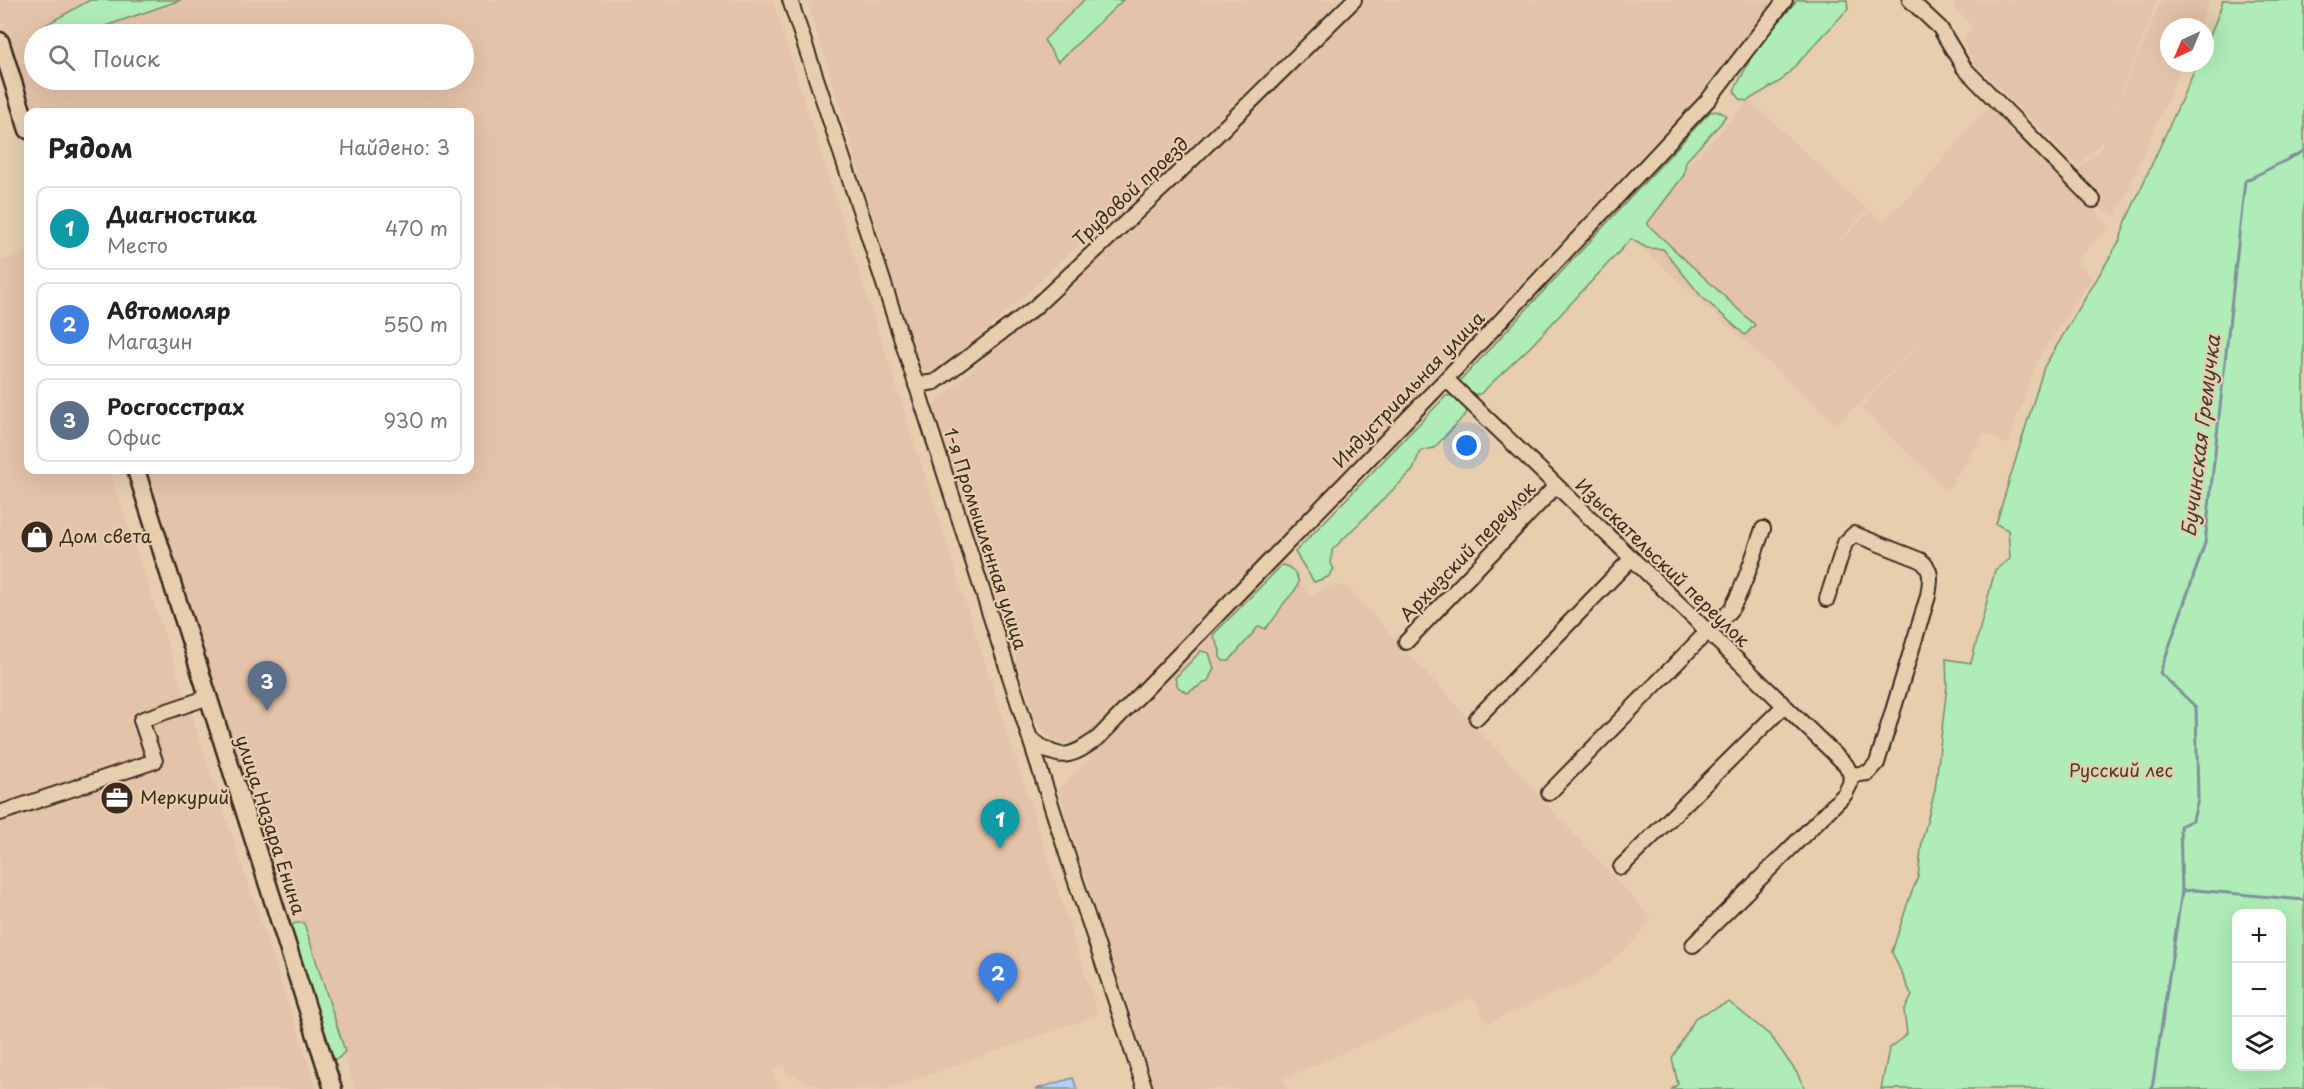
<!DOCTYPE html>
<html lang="ru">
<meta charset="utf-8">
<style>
body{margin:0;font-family:"Playpen Sans",sans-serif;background:#f2f2f2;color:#222}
.controls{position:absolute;right:18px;bottom:18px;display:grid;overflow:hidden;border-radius:12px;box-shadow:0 6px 24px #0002}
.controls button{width:54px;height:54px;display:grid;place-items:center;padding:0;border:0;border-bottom:2px solid #e0e0e0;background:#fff;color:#222;font:30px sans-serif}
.compass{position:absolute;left:2160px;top:18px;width:54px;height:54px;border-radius:50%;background:#fff;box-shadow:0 6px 24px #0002;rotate:224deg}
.you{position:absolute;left:1467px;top:446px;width:21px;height:21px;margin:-15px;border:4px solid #fff;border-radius:50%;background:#1a73e8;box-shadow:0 0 0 9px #1a73e833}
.badge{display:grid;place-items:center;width:39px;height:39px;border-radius:50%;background:#db2777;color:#fff;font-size:20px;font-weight:700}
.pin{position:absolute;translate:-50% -50px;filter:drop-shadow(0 2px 3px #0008)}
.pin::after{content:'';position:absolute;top:32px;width:21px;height:18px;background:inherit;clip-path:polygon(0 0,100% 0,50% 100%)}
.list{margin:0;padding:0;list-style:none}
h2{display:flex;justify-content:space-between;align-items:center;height:78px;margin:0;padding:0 24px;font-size:26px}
h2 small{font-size:20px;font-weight:400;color:#767676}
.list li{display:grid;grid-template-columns:39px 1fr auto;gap:18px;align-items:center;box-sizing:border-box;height:84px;margin:0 12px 12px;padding:0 12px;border:2px solid #e0e0e0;border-radius:12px}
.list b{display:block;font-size:22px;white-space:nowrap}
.list p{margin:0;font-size:20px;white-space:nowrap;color:#767676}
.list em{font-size:20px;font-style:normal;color:#767676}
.icon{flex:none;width:33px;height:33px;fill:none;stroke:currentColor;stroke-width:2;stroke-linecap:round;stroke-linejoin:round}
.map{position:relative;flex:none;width:2304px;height:1089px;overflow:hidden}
.search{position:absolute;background:#fff;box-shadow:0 6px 24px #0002;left:24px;top:24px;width:450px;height:66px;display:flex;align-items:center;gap:15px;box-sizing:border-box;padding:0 21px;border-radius:33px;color:#767676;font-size:22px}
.panel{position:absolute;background:#fff;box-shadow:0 6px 24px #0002;left:24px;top:108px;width:450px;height:366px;border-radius:12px}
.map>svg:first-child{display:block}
.built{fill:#e5c3a9;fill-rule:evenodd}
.green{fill:#aeedb5;stroke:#748c6a;stroke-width:1.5;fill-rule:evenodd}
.water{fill:#aed3f7;stroke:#808fa0;stroke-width:1.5}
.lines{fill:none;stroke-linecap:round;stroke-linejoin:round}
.stream{stroke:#808fa0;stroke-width:3}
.minor-casing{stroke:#3b2a1e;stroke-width:18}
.major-casing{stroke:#3b2a1e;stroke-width:21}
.minor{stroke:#e6ceaf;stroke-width:14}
.major{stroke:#e6ceaf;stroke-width:16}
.labels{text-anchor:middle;stroke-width:4.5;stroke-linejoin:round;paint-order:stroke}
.street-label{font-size:18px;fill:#3b2a1e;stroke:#e6ceaf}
.poi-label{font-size:18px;fill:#3b2a1e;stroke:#e6ceaf;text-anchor:start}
.park-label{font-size:18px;fill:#463e2d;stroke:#e6ceaf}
.water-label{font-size:20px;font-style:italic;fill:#463b34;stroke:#e6ceaf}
</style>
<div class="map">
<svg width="2304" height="1089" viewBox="0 0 2304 1089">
<rect width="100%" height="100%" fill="#e6ceaf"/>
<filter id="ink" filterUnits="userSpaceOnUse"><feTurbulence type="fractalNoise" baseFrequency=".0167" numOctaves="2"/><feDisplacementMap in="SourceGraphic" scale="12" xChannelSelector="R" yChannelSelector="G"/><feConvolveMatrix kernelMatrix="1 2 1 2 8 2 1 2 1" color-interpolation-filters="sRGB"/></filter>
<g filter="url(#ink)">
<g class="built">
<path d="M0,0H772L1098,1015L940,1071L884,1089H825L787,1073L784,1065L772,1070L778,1089H355L260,790L250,791L143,470H470V112H30L0,20ZM34,34H464V80H34Z"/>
<path d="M807,0H1776L1699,95L1228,596L1110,719L1080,740L1065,744L1052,740L1037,723L933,406L1027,318L1030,321L1161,204L1142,186L946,368L934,374L920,369Z"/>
<path d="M1959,0H2157L2109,126L2161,0H2209L2199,27H2169V63H2183L2116,216L2094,206L2099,195L2076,172L2100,150L2105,138L2078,167L1975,63L1961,41L1974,28L1953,6Z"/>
<path d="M1749,100L1867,210L1838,242L1839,243L1870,211L1882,222L1925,181L1989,105L2109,225L2075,262L2092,278L2037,360L2008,445L1984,433L1947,490L1861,408L1927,336L1860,404L1835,423L1627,234Z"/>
<path d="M28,252V470H109L317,1089H0V261Z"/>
<path d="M1285,555L1309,596L1334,585L1345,586L1354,594L1652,919L1630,945L1592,977L1487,1023L1473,997L1282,1079L1287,1089H1155L1128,1013L1058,790Z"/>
</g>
<g class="green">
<path d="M90,0H181L82,34H46L42,27Z"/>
<path d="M1084,0H1123L1058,62L1044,40Z"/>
<path d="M1797,0H1847L1848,9L1782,80L1747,101L1741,100L1734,91L1754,52Z"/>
<path d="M2223,0H2304V1089H1881L1889,1049L1907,1034L1904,1011L1912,996L1892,952L1909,899L1918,877L1922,841L1935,790L1947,686L1946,659L1971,663L1995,570L2010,559L2008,530L1996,524L2044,367L2120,240L2126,221L2198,63H2205C2205,40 2217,23 2223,0ZM2236,914H2282V1066H2236Z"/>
<path d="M1718,111L1726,115L1721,123L1686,161L1684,175L1647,224L1755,325L1745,335L1701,296L1663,249L1647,248L1631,239L1531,346L1480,394C1468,395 1464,392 1460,381L1710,112Z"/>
<path d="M1453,395L1467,409L1466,414L1434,448L1420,451L1413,470L1332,550L1331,564L1334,569L1328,577L1314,582L1295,552L1446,396Z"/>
<path d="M1282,565C1288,566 1291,568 1295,573C1305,586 1289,595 1282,606C1277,615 1273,621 1265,629L1259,626L1229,661H1223L1220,657V650L1213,635Z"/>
<path d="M1201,651L1209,653L1214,668L1208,681L1187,693L1178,687L1175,678Z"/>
<path d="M295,923H304L345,1051L339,1058L330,1060L289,929Z"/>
<path d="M1729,1002L1771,1036L1797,1073L1805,1089H1672L1678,1084L1672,1058L1696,1017Z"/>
</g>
<path class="water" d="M1073,1078L1077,1089H1036Z"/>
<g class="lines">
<g class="stream">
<path d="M2182,891L2196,890L2304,900"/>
<path d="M2152,1089L2182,891L2180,826L2193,820L2198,799L2196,707L2160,673L2205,543L2245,181L2304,151"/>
</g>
<g class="minor-casing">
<g id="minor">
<path d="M790,0L865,225L1075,879L1145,1089"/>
<path d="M1910,0L1940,28L1964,68L2093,200"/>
<path d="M1446,379L1846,765L1851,775"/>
<path d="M916,385L935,382L1034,308L1171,180L1354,0"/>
<path d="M1827,599L1845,543L1854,534L1920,560C1934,570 1930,581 1928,596L1877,763L1868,773L1851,775"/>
<path d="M1406,642L1556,486"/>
<path d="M1477,718L1632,558"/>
<path d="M1031,739C1060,762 1070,758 1098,738L1446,379L1708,100L1785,0"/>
<path d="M1549,793L1707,632C1715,625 1724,618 1731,609C1745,587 1754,553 1763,529"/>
<path d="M0,813L155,761L141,720L209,697"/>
<path d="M1621,867L1784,706"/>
<path d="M1693,945L1845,794L1850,784L1851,775"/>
</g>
</g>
<g class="major-casing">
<g id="major">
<path d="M0,41L28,130"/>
<path d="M136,470L333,1089"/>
</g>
</g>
<use href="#minor" class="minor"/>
<use href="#major" class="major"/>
</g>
</g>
<defs>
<g id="shop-disc" transform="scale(1.725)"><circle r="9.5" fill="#3b2a1e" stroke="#e6ceaf"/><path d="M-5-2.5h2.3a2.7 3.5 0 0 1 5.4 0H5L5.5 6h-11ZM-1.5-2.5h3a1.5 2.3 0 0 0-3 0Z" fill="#fff"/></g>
<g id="office-disc" transform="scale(1.725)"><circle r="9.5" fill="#3b2a1e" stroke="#e6ceaf"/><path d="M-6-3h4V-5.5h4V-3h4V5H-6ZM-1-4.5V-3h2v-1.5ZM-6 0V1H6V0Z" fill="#fff"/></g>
</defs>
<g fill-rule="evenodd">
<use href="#shop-disc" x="37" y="537"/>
<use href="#office-disc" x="117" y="798"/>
</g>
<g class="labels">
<g class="street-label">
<text transform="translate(1131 192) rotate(-43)" y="6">Трудовой проезд</text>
<text transform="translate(1409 390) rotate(-46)" y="6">Индустриальная улица</text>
<text transform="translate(985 539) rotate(72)" y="6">1-я Промышленная улица</text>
<text transform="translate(1468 552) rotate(-46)" y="6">Архызский переулок</text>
<text transform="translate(1662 563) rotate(44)" y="6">Изыскательский переулок</text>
<text transform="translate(270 825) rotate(72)" y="6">улица Назара Енина</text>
</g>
<g class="poi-label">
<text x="60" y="543">Дом света</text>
<text x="140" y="804">Меркурий</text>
</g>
<g class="park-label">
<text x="2121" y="777">Русский лес</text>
</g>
<g class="water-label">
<text transform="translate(2201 436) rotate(-83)" y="7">Бучинская Гремучка</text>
</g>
</g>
</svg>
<div class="controls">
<button>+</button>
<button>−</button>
<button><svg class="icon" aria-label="layers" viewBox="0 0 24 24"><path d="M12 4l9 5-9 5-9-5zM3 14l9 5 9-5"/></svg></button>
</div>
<svg class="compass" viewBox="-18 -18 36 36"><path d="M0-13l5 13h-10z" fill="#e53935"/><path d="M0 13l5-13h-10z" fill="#767676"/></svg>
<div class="you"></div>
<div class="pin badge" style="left:1000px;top:849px;background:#0f9aa8">1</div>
<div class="pin badge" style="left:998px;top:1003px;background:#3f7fe0">2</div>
<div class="pin badge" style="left:267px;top:711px;background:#5c6f8a">3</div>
<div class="search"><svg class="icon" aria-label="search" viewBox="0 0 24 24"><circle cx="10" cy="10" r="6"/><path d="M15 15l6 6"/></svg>Поиск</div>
<section class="panel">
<h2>Рядом<small>Найдено: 3</small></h2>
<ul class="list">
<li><span class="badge" style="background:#0f9aa8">1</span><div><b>Диагностика</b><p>Место</p></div><em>470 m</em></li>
<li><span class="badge" style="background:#3f7fe0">2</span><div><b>Автомоляр</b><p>Магазин</p></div><em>550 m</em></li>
<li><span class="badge" style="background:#5c6f8a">3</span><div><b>Росгосстрах</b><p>Офис</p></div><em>930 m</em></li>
</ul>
</section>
</div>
